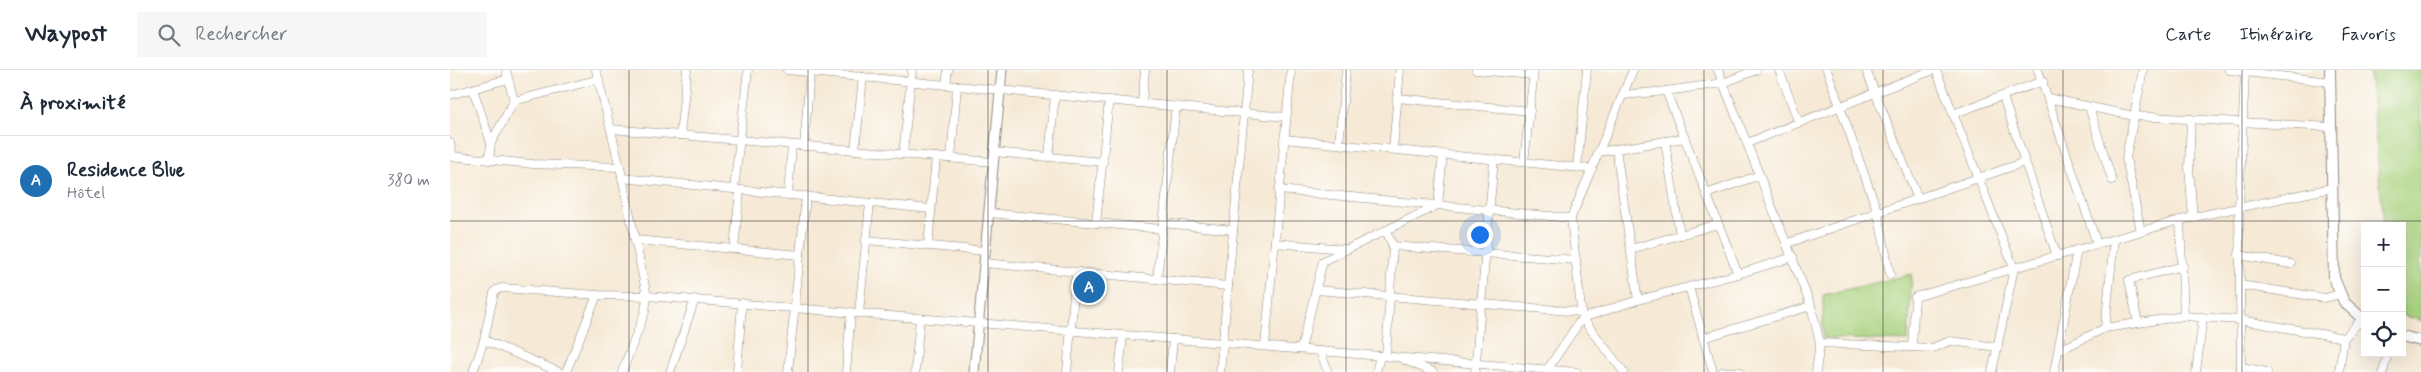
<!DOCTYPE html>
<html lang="fr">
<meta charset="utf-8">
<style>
body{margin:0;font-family:Mynerve,sans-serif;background:#f6f6f7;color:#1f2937}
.controls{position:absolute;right:15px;bottom:15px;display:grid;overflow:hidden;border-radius:0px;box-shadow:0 5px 20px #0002}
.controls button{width:45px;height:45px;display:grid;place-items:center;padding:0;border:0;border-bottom:1px solid #e0e1e3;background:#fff;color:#1f2937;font:25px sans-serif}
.you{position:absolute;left:1029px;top:164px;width:18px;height:18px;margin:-12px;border:4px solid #fff;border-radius:50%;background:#1a73e8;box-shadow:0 0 0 8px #1a73e833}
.badge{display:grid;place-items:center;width:32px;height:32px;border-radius:50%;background:#1f6fb2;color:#fff;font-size:16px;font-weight:700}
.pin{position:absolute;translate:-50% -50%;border:2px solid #fff;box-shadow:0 1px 5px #0006}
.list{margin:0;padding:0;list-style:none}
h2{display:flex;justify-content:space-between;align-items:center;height:65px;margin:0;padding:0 20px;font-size:21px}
h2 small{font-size:16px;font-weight:400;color:#747a83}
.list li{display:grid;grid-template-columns:32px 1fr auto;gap:15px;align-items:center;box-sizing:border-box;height:90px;padding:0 20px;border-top:1px solid #e0e1e3}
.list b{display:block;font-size:19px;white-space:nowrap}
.list p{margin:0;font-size:16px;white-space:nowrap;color:#747a83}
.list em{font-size:16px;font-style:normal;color:#747a83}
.icon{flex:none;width:28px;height:28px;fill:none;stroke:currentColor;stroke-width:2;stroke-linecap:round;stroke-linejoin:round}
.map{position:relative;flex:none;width:1971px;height:302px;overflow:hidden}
header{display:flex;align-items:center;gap:30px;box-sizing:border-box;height:70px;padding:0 25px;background:#fff;border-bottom:1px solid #e0e1e3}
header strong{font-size:24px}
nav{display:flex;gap:28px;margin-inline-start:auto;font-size:18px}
.search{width:350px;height:45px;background:#f6f6f7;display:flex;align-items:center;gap:12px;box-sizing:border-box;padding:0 18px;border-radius:0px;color:#747a83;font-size:19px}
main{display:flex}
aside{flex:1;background:#fff}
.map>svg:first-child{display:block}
.park{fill:#a8d17d;stroke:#6a7e54}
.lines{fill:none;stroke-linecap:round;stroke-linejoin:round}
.minor-casing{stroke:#908a80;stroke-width:9}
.tertiary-casing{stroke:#908a80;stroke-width:11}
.secondary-casing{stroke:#908a80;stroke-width:12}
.minor{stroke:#fff;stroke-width:8}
.tertiary{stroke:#fff;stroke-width:9}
.secondary{stroke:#fff;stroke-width:10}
.grid{fill:none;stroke:#2b2b2b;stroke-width:1;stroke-opacity:0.55}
</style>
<header>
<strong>Waypost</strong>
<div class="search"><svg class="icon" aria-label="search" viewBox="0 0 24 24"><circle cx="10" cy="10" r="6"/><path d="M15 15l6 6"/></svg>Rechercher</div>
<nav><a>Carte</a><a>Itinéraire</a><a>Favoris</a></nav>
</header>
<main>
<aside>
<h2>À proximité<small></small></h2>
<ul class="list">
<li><span class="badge">A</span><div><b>Residence Blue</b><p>Hôtel</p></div><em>380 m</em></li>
</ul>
</aside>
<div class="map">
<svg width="1971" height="302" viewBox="0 0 1971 302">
<rect width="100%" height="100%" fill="#fdfcf7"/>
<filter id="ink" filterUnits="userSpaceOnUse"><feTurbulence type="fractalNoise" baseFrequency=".02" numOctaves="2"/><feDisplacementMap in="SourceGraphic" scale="10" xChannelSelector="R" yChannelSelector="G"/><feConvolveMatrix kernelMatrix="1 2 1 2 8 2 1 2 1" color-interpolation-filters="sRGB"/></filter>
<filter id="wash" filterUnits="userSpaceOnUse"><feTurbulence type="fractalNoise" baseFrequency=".0096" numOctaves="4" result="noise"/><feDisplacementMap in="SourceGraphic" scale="20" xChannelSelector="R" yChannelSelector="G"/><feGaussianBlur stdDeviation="1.12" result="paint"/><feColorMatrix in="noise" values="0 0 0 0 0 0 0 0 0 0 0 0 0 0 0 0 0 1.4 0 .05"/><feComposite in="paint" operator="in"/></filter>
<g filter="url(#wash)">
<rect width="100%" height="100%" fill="#f6e9d5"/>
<g class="park">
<path d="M1919,0H1971V251L1952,245V156H1934Z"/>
<path d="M1462,204L1458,271L1373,268V225Z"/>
</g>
</g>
<g filter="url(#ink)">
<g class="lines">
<g class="minor-casing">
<g id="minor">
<path d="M56,0L64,31"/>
<path d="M146,0L170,97L197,226L195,242L172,302"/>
<path d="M337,0L836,47"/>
<path d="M1026,0L1083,5"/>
<path d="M1268,0L1361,236L1370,273L1366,302"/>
<path d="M1329,0L1349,53"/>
<path d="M1377,0L1428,143L1440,204"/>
<path d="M1416,0L1468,129"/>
<path d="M1486,0L1564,198L1542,302"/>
<path d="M1588,0L1647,174"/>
<path d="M1779,0L1880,12"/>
<path d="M496,15L498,0"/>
<path d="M23,19L41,73"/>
<path d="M1216,21L1288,204"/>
<path d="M0,25L58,9"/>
<path d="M1173,25L1216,21L1273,13L1306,0"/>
<path d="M1553,27L1607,186"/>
<path d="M947,28L1080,41"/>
<path d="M1598,28L1684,46L1881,57"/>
<path d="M692,33L695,0"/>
<path d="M1639,37L1662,110"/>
<path d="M1503,44L1593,11"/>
<path d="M1741,49L1739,97L1743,148"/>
<path d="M161,59L543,92"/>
<path d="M230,65L237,0"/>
<path d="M834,69L1142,99"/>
<path d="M1215,71L1230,165"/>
<path d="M0,73L3,87"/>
<path d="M1297,73L1483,0"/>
<path d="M889,74L896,0"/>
<path d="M354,76L360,2"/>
<path d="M943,79L950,0"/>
<path d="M1166,79L1188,230"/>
<path d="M405,80L413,7"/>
<path d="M544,82L653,92"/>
<path d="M1148,82L1235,68"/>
<path d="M453,84L462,0"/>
<path d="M0,86L83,94L170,97"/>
<path d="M599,87L605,25"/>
<path d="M501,88L507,16"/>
<path d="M39,90L41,73L64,31L149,9"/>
<path d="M1074,92L1084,0"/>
<path d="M1127,97L1137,0"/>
<path d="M172,108L481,139"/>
<path d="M284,119L298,0"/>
<path d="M829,120L1121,148"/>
<path d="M1256,124L1310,105"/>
<path d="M338,125L342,75"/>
<path d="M539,143L712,159"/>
<path d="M1730,150L1734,246"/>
<path d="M646,153L659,30"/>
<path d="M713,153L783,160"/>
<path d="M936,161L943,176L936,286"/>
<path d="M1691,162L1676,88L1693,0"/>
<path d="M185,170L350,185"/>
<path d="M416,170L535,181"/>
<path d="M825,173L894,179"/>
<path d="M1338,173L1575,92"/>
<path d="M478,176L486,87"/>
<path d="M943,176L1126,190"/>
<path d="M284,179L290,120"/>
<path d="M1181,179L1268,154"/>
<path d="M1789,185L1841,194"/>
<path d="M534,193L778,216"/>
<path d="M707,209L726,36"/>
<path d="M1790,215L1875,228L1890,224"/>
<path d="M1239,217L1263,302"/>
<path d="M866,220L1131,242"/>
<path d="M409,243L420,133"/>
<path d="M1688,253L1679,210L1733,196"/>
<path d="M1655,258L1664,169"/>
<path d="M1253,268L1361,236"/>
<path d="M34,270L109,302"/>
<path d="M1370,273L1482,278L1500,271L1548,277"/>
<path d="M815,276L841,0"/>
<path d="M1462,277L1465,227L1730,150L1882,118"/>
<path d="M851,279L873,191L988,135L993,84"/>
<path d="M1610,280L1655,258L1734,246L1790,250L1894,268"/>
<path d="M870,281L878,302"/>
<path d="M955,290L983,302"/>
<path d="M1791,297L1817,302"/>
<path d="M1097,300L1132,248L1188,230L1288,204L1343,187"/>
<path d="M23,302L34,270L44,223L46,220L52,218L147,225L197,226L1127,302"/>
<path d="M116,302L147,225"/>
<path d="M220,302L245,229"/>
<path d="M287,302L292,233"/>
<path d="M338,302L356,126"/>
<path d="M396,302L401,242"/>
<path d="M465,302L470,248"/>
<path d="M617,302L626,202"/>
<path d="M669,302L673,265"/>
<path d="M720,302L723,269"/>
<path d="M770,302L798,0"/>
<path d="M926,302L930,286"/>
<path d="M1025,302L1044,89"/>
<path d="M1174,302L1132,248L1121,148L1183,0"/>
<path d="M1272,302H1290"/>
<path d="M1604,302L1627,180"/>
<path d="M1746,302L1753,247"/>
<path d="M1791,302L1789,138L1795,2"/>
<path d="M1889,302L1894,268L1911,250"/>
<path d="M1933,302L1938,283"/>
</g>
</g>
<g class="tertiary-casing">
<path id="tertiary" d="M524,302L552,0"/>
</g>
<g class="secondary-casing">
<g id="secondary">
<path d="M1880,0L1884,208L1894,232L1915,251"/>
<path d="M1952,266L1971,271"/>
</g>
</g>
<use href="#minor" class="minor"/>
<use href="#tertiary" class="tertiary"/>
<use href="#secondary" class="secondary"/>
</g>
</g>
<path class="grid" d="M179,0V302M358,0V302M538,0V302M717,0V302M896,0V302M1075,0V302M1254,0V302M1433,0V302M1613,0V302M1792,0V302M0,151H1971"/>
</svg>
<div class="controls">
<button>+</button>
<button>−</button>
<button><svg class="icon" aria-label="locate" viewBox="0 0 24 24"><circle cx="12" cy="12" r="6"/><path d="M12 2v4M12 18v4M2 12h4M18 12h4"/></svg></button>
</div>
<div class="you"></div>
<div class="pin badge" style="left:639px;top:217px">A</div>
</div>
</main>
